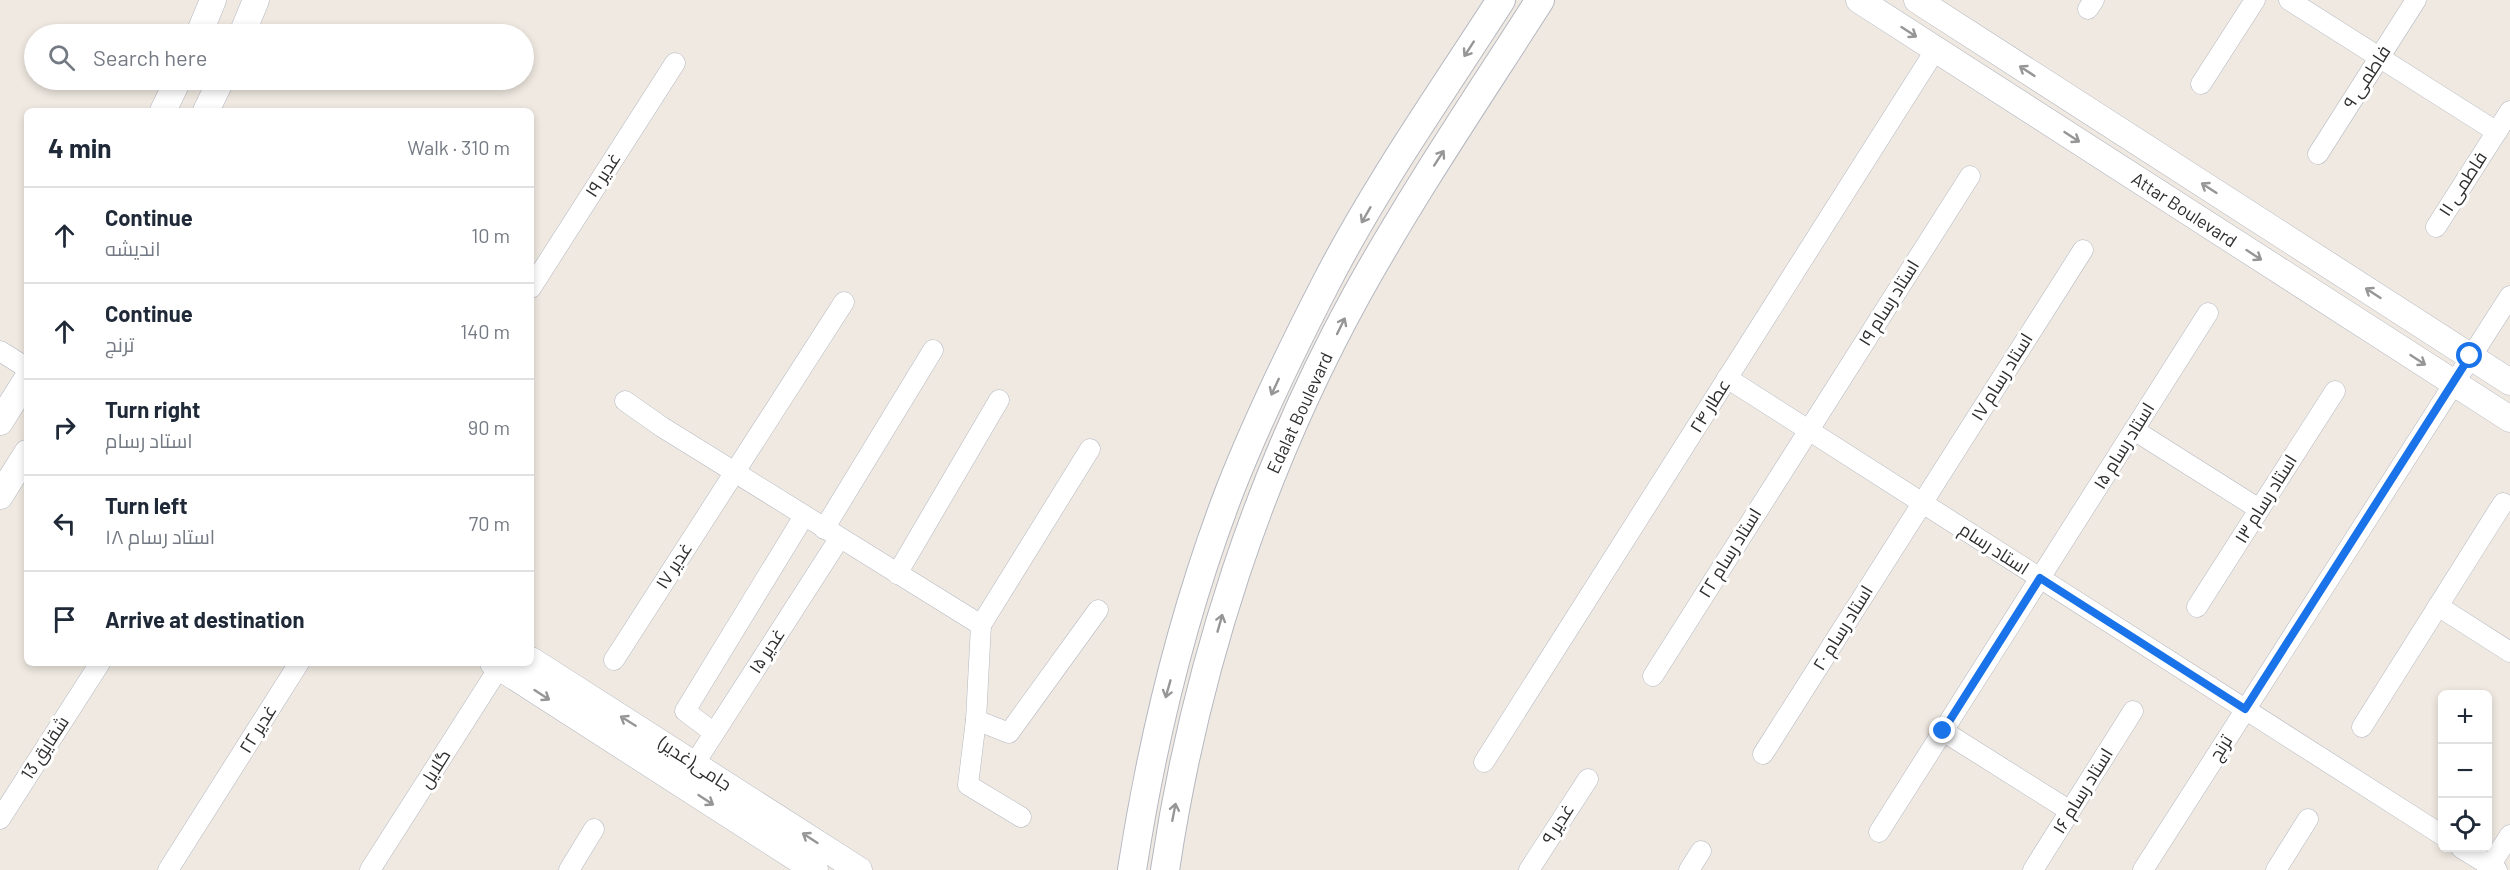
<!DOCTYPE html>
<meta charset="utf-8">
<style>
body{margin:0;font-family:Barlow,Cairo,sans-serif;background:#f6f6f7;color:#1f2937}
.controls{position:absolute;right:18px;bottom:18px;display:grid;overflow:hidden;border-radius:9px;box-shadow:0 3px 9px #0003}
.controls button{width:54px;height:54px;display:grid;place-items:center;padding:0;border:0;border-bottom:2px solid #e0e1e3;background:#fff;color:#1f2937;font:30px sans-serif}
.stop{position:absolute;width:18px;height:18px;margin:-14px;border:4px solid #1a73e8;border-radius:50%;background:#fff}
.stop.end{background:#1a73e8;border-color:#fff;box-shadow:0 2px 6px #0008}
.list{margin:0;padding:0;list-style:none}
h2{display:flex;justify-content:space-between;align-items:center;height:78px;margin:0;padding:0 24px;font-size:26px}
h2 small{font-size:20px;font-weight:400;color:#747a83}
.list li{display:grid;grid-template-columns:39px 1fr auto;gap:18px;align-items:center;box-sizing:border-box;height:96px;padding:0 24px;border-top:2px solid #e0e1e3}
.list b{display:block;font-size:22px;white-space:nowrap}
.list p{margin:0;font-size:20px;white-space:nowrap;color:#747a83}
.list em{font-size:20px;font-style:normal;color:#747a83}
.icon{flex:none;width:33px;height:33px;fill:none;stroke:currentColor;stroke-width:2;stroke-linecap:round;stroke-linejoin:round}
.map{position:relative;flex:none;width:2510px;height:870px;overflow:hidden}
.search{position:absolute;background:#fff;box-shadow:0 3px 9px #0003;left:24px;top:24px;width:510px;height:66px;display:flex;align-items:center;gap:15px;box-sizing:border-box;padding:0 21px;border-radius:33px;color:#747a83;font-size:22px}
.panel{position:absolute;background:#fff;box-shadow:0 3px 9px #0003;left:24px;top:108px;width:510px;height:558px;border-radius:9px}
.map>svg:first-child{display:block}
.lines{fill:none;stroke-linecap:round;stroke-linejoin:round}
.minor-casing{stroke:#b4b7c1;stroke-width:21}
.tertiary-casing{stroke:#b4b7c1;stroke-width:27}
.secondary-casing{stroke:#b4b7c1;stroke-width:30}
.minor{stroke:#fff;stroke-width:20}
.tertiary{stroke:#fff;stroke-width:26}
.secondary{stroke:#fff;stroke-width:28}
.oneway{stroke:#969696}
.route{stroke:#1a73e8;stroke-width:8}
.labels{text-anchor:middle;stroke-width:6;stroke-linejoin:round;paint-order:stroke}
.street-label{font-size:18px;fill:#2e2e2e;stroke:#fff}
</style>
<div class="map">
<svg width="2510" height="870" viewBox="0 0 2510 870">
<rect width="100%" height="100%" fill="#efe9e1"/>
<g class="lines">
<g class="minor-casing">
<g id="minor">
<path d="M2289,0L2497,132"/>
<path d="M2088,9L2094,0"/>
<path d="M2201,84L2255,0"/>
<path d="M2318,154L2416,0"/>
<path d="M2436,227L2510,111"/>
<path d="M531,288L675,63"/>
<path d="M0,351L27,368"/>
<path d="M1727,378L2442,835"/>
<path d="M625,401L662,427L981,625L1090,449"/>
<path d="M2134,430L2259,509"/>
<path d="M824,529L933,350"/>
<path d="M897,574L999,400"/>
<path d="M2438,606L2510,652"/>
<path d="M2197,607L2335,391"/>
<path d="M981,625L976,720L968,785L1021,817"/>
<path d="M614,660L844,302"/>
<path d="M1653,676L1970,176"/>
<path d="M976,720L1009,733L1098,610"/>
<path d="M2362,727L2503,503"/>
<path d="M1943,731L2070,811"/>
<path d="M714,733L685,711L804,516"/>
<path d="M1763,754L2083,250"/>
<path d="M1484,762L1936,49"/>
<path d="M695,763L839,539"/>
<path d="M0,819L100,663"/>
<path d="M1879,832L2208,313"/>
<path d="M2461,848L2497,870"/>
<path d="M168,870L299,663"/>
<path d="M370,870L502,663"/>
<path d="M569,870L594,829"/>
<path d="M1529,870L1588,779"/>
<path d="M1689,870L1701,851"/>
<path d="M2033,870L2133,711"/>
<path d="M2143,870L2510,296"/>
<path d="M2276,870L2308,819"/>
<path d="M2487,870L2510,835"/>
</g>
</g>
<g class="tertiary-casing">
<g id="tertiary">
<path d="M1859,0L2510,419"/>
<path d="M1917,0L2510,382"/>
<path d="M199,34L213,0"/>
<path d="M242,34L256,0"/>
<path d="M163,111L178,80"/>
<path d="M206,111L221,80"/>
<path d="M0,422L27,379"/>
<path d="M0,496L27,453"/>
<path d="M531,660L859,870"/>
<path d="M493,663L815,870"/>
</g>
</g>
<g class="secondary-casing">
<g id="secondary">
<path d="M1132,870C1152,741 1183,612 1230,490C1258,419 1292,349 1327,281C1377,184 1442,92 1501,0"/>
<path d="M1165,870C1195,669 1259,472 1357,294C1413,193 1478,97 1540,0"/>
</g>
</g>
<use href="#minor" class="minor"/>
<use href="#tertiary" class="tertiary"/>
<use href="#secondary" class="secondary"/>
</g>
<defs><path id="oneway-shaft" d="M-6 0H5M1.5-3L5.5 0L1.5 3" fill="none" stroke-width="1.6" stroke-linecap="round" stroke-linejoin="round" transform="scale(1.5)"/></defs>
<g class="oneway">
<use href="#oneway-shaft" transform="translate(1909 32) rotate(33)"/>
<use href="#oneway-shaft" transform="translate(1469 49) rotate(123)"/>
<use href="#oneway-shaft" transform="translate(2027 71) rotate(-147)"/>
<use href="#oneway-shaft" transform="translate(2072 137) rotate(33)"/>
<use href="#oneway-shaft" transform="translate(1439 158) rotate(-57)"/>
<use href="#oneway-shaft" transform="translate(2209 188) rotate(-147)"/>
<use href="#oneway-shaft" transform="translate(1366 215) rotate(120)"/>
<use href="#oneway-shaft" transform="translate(2254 255) rotate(33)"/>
<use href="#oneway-shaft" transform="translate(2373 293) rotate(-147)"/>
<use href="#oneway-shaft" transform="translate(1341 326) rotate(-64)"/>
<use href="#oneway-shaft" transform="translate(2418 360) rotate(33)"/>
<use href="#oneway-shaft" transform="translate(1275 387) rotate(115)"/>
<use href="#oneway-shaft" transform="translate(1220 623) rotate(-74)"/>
<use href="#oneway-shaft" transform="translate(1168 689) rotate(106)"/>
<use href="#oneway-shaft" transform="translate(542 695) rotate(33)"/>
<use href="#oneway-shaft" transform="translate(628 721) rotate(-148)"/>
<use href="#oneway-shaft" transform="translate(706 800) rotate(33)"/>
<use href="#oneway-shaft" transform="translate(1174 812) rotate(-79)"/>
<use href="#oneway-shaft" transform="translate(810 838) rotate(-147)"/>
</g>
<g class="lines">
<path class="route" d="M1943,731L2040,578L2245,709L2470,356"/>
</g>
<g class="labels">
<g class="street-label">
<text transform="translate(2367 77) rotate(-57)" y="6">فاطمی ۹</text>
<text transform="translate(603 175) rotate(-57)" y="6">غدیر ۱۹</text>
<text transform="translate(2463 184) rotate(-57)" y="6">فاطمی ۱۱</text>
<text transform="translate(2184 210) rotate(33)" y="6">Attar Boulevard</text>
<text transform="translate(1889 303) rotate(-58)" y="6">استاد رسام ۱۹</text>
<text transform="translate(2002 377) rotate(-58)" y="6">استاد رسام ۱۷</text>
<text transform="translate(1710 406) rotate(-58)" y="6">عطار ۲۴</text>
<text transform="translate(1300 413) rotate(-65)" y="6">Edalat Boulevard</text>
<text transform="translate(2124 446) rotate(-58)" y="6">استاد رسام ۱۵</text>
<text transform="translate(2266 499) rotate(-58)" y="6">استاد رسام ۱۳</text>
<text transform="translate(1994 549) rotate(33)" y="6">استاد رسام</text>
<text transform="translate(1730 553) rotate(-58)" y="6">استاد رسام ۲۲</text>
<text transform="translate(674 566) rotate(-57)" y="6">غدیر ۱۷</text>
<text transform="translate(1843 628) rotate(-58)" y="6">استاد رسام ۲۰</text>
<text transform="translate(767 651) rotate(-57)" y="6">غدیر ۱۵</text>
<text transform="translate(258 729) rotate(-58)" y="6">غدیر ۲۲</text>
<text transform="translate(45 748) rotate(-57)" y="6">شقایق 13</text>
<text transform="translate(2221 748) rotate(-58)" y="6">ترنج</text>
<text transform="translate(695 764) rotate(33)" y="6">جامی(غدیر)</text>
<text transform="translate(435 769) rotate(-58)" y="6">گلایل</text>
<text transform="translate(2083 791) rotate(-58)" y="6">استاد رسام ۱۶</text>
<text transform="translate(1558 824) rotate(-58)" y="6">غدیر ۹</text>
</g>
</g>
</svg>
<div class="controls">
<button>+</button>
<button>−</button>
<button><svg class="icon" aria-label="locate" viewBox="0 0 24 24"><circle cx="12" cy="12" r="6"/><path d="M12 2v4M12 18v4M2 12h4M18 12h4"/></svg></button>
</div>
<div class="stop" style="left:2470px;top:356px"></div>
<div class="stop end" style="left:1943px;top:731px"></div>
<div class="search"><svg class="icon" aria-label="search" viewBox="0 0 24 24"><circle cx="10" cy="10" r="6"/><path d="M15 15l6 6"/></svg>Search here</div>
<section class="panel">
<h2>4 min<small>Walk · 310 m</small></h2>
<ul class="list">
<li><svg class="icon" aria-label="ahead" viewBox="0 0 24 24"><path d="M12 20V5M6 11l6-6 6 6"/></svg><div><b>Continue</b><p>اندیشه</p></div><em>10 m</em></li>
<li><svg class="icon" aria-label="ahead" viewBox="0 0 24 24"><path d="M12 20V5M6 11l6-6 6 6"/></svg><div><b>Continue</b><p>ترنج</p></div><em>140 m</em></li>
<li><svg class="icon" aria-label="right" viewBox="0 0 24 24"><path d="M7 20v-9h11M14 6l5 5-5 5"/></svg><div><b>Turn right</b><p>استاد رسام</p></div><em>90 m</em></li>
<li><svg class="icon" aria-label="left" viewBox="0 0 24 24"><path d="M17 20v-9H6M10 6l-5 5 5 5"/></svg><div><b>Turn left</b><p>استاد رسام ۱۸</p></div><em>70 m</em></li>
<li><svg class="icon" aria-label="arrive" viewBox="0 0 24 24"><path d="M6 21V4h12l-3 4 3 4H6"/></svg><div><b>Arrive at destination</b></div></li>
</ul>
</section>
</div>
